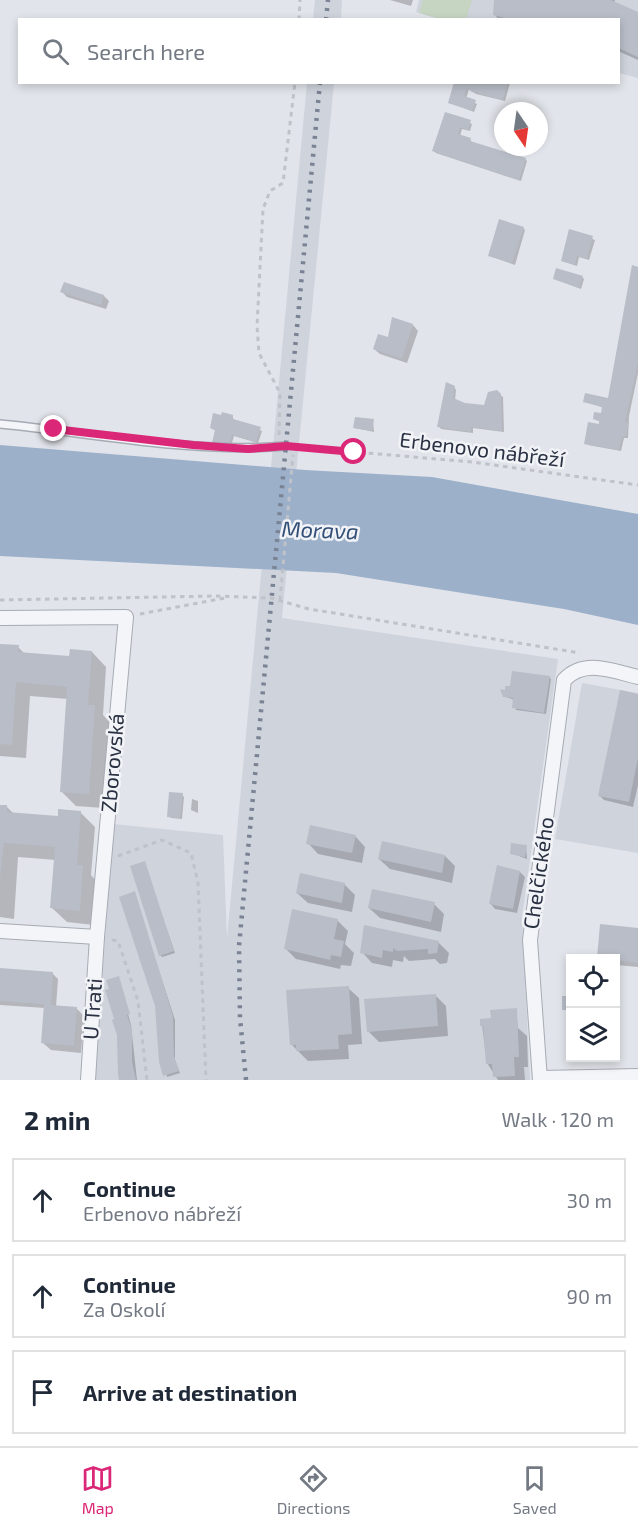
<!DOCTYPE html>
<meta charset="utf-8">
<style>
body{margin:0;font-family:"Exo 2",sans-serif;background:#f6f6f7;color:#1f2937}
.controls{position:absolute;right:18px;bottom:18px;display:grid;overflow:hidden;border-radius:0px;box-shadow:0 3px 9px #0003}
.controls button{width:54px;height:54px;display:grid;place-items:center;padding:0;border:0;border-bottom:2px solid #e0e1e3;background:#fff;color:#1f2937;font:30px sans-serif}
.compass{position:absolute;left:494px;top:102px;width:54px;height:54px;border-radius:50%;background:#fff;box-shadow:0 3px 9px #0003;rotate:167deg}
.stop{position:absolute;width:18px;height:18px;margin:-14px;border:4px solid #db2777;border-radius:50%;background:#fff}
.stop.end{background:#db2777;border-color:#fff;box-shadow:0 2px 6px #0008}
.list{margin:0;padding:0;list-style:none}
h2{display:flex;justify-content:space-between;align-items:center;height:78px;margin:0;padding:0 24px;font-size:26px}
h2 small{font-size:20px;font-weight:400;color:#747a83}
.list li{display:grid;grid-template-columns:39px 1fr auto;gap:18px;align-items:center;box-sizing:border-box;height:84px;margin:0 12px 12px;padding:0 12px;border:2px solid #e0e1e3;border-radius:0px}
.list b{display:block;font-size:22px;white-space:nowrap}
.list p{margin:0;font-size:20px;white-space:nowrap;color:#747a83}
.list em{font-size:20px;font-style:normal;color:#747a83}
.icon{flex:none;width:33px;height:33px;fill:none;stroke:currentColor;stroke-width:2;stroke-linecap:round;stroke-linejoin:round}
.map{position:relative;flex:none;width:638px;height:1080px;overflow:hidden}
.search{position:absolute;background:#fff;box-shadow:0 3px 9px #0003;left:18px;right:18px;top:18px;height:66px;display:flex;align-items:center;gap:15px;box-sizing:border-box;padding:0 21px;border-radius:0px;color:#747a83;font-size:22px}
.sheet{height:366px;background:#fff}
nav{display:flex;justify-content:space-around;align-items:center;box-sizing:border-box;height:84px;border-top:2px solid #e0e1e3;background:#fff;font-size:16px;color:#747a83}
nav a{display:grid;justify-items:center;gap:3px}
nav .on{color:#db2777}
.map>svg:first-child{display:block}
.built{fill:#cfd3dc}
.green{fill:#c6d4c2}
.water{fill:#9cb0ca}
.shadow{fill:#0003}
.building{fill:#b8bdc7}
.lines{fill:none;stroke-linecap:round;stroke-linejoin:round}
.lane-casing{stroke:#a6abb4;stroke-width:10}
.street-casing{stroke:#a6abb4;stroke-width:16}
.path{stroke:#bfc2c9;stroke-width:3;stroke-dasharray:4.5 4.5;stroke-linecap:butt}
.lane{stroke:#f4f5f8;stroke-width:7}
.street{stroke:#f4f5f8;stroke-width:14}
.rail{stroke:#7a8394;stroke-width:4.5;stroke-dasharray:3 6;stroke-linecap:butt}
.route{stroke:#db2777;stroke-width:8}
.labels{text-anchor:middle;stroke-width:5;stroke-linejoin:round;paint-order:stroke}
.street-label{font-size:21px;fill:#293142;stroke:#f1f3f7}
.water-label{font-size:22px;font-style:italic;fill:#334e77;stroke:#f1f3f7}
</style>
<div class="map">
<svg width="638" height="1080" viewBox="0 0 638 1080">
<rect width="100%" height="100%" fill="#e1e4ea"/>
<g class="built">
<path d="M315,0H342L341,19H313Z"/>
<path d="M419,0H638V78L619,73L618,20H441L416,12Z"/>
<path d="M307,83H334L282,618L558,659L522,917L530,1080H95L113,824L223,835L227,938Z"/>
<path d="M582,683L638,693V853L555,839Z"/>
</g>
<path class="green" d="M423,0H472L466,19H441L419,13Z"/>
<path class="water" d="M0,445L305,470L432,477L638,514V625L564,609L336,573L0,556Z"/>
<g class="shadow">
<path d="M390,0H413L411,6Z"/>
<path d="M496,0H615L614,3L638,14V60L618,51V20H499L495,15Z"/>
<path d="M455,82H510V83L505,101L476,94L469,89L466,99L477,104L474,112L449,102Z"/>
<path d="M446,114L472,124L470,131L462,129L460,136L470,139L472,143L525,159L527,161L521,181L436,153L434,151Z"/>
<path d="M523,228L525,230L515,265L490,256Z"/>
<path d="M570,231L595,240L589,260L579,257L577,266L562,261Z"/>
<path d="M638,268V373L629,416L628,438H624L621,451L588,445L586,443L600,426L601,422L594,419L602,415L604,408L585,401L609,400Z"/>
<path d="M582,277L584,279L581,289L555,279Z"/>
<path d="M65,284L104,296L109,301L106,309L67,297L62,292Z"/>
<path d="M413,325L418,331L407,363L380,354L374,349Z"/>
<path d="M454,387L456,390L455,400L464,404L485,407L500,395L503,397L504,432L473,428V433L441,429L439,426Z"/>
<path d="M232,417L235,421L262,431L258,443L234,436L231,446L213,442L216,431L211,428Z"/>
<path d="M373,421L374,432L355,428Z"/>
<path d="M0,645L18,647L25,654L71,657L92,652L106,667L103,715L109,721L103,808L76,806L61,791L68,699L30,696L26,758L0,756Z"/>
<path d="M549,677L551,679L546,714L516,710L514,700L504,696Z"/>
<path d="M638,695V785L633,807L604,800L599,795Z"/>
<path d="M182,795L184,797L182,819L171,818L169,816Z"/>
<path d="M192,799L198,801V813L191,810Z"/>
<path d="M0,806L7,807L14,814L59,817L80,812L95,827L91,875L97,882L94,925L67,922L52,908L56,860L18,857L14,919L0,917Z"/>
<path d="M355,836L365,847L362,863L318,854L308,843Z"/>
<path d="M526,846L527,859L511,853Z"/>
<path d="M445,856L455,866L452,883L390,869L379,859Z"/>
<path d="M144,863L175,953L162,957L160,955Z"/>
<path d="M520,872L525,877L517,913L495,909L490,903Z"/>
<path d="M344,884L355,895L352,912L308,903L297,893Z"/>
<path d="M134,893L175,1020V1060L180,1073L167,1077L156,1006Z"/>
<path d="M434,904L444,914L441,932L380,918L369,908Z"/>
<path d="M337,920L348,931L345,944L354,953L351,966L341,965L340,969L296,959L286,949Z"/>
<path d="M601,926L638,929V967L616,965V958H598Z"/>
<path d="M366,927L438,942L449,953L447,963L440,964L435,959L409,961L404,956L403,962L393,960L392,967L372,963L362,952Z"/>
<path d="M0,970L53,974L58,979L56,1007L76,1008L84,1016L81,1053L51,1050L43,1043L45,1008L0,1005Z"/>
<path d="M118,977L131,1025L137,1080H121L116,1020L110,990Z"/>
<path d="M348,988L359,998L362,1044L348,1045L349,1059L308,1061L292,1045Z"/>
<path d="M435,995L446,1006L448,1036L379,1042L368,1031Z"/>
<path d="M516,1010L518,1028L527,1036L528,1067H524L525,1080H498L487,1063L482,1025Z"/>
</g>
<g class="building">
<path d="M494,0H611L638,12V57L618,48V20H513L493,15Z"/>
<path d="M454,82H508L503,100L472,92L467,88L464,96L476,100L472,111L448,103Z"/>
<path d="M445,112L471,120L468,130L460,127L458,134L471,138L470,141L526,158L519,180L432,151Z"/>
<path d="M499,219L524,227L512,263L488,256Z"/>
<path d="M569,229L593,236L587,259L577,256L575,265L561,261Z"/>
<path d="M632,265L638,267V363L625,422L629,423L627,430L626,436L622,437L619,450L584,444L588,422L599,424V421L593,419L594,412L601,413L602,407L583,402L585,393L608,398Z"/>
<path d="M556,268L583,276L579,288L553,279Z"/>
<path d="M64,282L104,295L101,305L60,292Z"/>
<path d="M392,317L413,324L402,359L373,349L378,334L388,337Z"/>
<path d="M446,382L455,386L453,398L465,403L484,405L488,392L497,390L501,394L502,431L471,427V432L437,427Z"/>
<path d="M222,412L233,415V419L261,427L256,442L232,435L229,445L212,443L215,430L210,428L213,413L221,415Z"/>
<path d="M355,417L374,419L372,431L353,428Z"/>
<path d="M0,644L19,645L18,652L69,656L70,649L92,651L88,705H95L89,794L60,792L67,687L16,682L12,745L0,744Z"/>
<path d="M512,671L550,676L544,713L512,708L513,698L503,697L500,689L505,690V686H510Z"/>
<path d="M620,690L638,694V758L629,802L598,796Z"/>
<path d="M169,792L183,793L180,818L167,817Z"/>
<path d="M0,805H7V812L58,816V809L81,811L77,865H83L80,911L50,908L55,847L4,843L0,878Z"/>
<path d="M310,825L356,835L352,853L306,844Z"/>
<path d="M382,841L445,855L442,873L378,859Z"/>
<path d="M511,843L527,845L525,857L510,854Z"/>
<path d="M145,861L174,951L159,956L130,866Z"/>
<path d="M497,865L520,871L513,909L489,904Z"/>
<path d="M300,873L345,883L342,903L296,893Z"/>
<path d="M372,889L435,902L431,922L368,908Z"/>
<path d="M135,891L173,1016L174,1056L179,1071L163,1076L159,1062L155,1006L119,897Z"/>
<path d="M292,909L338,919L334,939L344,941L341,957L331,955L330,960L284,949Z"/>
<path d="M600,924L638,928V963L597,958Z"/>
<path d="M364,925L439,941L437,953L428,954V949L397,951L393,948V952L383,950L382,958L360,953Z"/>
<path d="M0,968L53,972L51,1005L77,1007L74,1046L41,1043L44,1004L0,1001Z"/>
<path d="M119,976L130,1014L127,1015L132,1030V1062L136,1080H119L118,1075L117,1035L112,1020L114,1019L105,990L109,989L106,980Z"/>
<path d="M349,986L352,1034L338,1035L339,1049L296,1051V1045H290L286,990Z"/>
<path d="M436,994L438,1026L367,1032L364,999Z"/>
<rect x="562" y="996" width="8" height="14"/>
<path d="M517,1008L519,1057H514L515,1076L493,1077L492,1064H486L483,1026H480V1019L491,1018L490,1010Z"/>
</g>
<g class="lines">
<g class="lane-casing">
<path id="lane" d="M0,424C94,433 192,454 286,446"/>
</g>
<g class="street-casing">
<g id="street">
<path d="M0,618L126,617L97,937L88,1080"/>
<path d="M0,931L97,937"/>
<path d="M540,1078L638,1076"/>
<path d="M540,1080L530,940L564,680C584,658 613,671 638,677"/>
</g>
</g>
<g class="path">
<path d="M299,20L300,0"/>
<path d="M279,435L280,393L259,353L257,326L263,209L270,191L283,183L295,82"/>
<path d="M297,447L472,462L638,485"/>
<path d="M0,600L216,596L271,598L309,609L580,653"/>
<path d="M280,600L293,455"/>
<path d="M140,614L225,598"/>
<path d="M118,856L162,840L191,853L198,883L206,1080"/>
<path d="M112,940L118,941L138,1001L147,1080"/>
</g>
<use href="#lane" class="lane"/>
<use href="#street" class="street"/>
<g class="rail">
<path d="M326,20L328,0"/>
<path d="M246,1080L240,1018L239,946L320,82"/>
</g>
</g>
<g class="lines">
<path class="route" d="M54,429L193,445L248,449L286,446L354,452"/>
</g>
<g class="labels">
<g class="street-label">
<text transform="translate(482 450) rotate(7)" y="7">Erbenovo nábřeží</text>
<text transform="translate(113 763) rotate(-85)" y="7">Zborovská</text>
<text transform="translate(539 873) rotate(-82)" y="7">Chelčického</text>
<text transform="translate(93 1009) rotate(-86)" y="7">U Trati</text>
</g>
<g class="water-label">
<text transform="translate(320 530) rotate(2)" y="8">Morava</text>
</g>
</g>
</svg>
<div class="controls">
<button><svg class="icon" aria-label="locate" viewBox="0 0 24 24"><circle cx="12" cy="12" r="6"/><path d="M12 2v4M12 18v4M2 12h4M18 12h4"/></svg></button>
<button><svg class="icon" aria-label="layers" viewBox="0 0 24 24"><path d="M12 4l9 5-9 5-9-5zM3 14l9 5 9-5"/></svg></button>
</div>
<svg class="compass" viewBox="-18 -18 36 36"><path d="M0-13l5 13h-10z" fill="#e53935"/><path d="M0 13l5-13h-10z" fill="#747a83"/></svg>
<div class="stop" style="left:354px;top:452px"></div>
<div class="stop end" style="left:54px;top:429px"></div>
<div class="search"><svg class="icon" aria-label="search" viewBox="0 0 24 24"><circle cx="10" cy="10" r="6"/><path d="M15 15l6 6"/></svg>Search here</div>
</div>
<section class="sheet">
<h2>2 min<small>Walk · 120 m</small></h2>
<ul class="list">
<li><svg class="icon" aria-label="ahead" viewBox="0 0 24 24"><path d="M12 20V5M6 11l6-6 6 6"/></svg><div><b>Continue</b><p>Erbenovo nábřeží</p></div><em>30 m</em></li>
<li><svg class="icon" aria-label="ahead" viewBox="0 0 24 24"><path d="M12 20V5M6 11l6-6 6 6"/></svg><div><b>Continue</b><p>Za Oskolí</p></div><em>90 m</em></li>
<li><svg class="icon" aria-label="arrive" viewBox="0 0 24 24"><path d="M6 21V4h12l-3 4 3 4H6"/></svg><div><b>Arrive at destination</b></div></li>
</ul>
</section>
<nav>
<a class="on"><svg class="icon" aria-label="map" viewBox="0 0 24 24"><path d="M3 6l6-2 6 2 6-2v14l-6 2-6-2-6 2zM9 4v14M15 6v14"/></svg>Map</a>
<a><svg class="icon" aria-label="directions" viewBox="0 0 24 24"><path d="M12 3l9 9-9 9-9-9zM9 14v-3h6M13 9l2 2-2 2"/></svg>Directions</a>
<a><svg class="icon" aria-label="saved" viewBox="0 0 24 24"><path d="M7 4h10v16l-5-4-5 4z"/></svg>Saved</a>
</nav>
